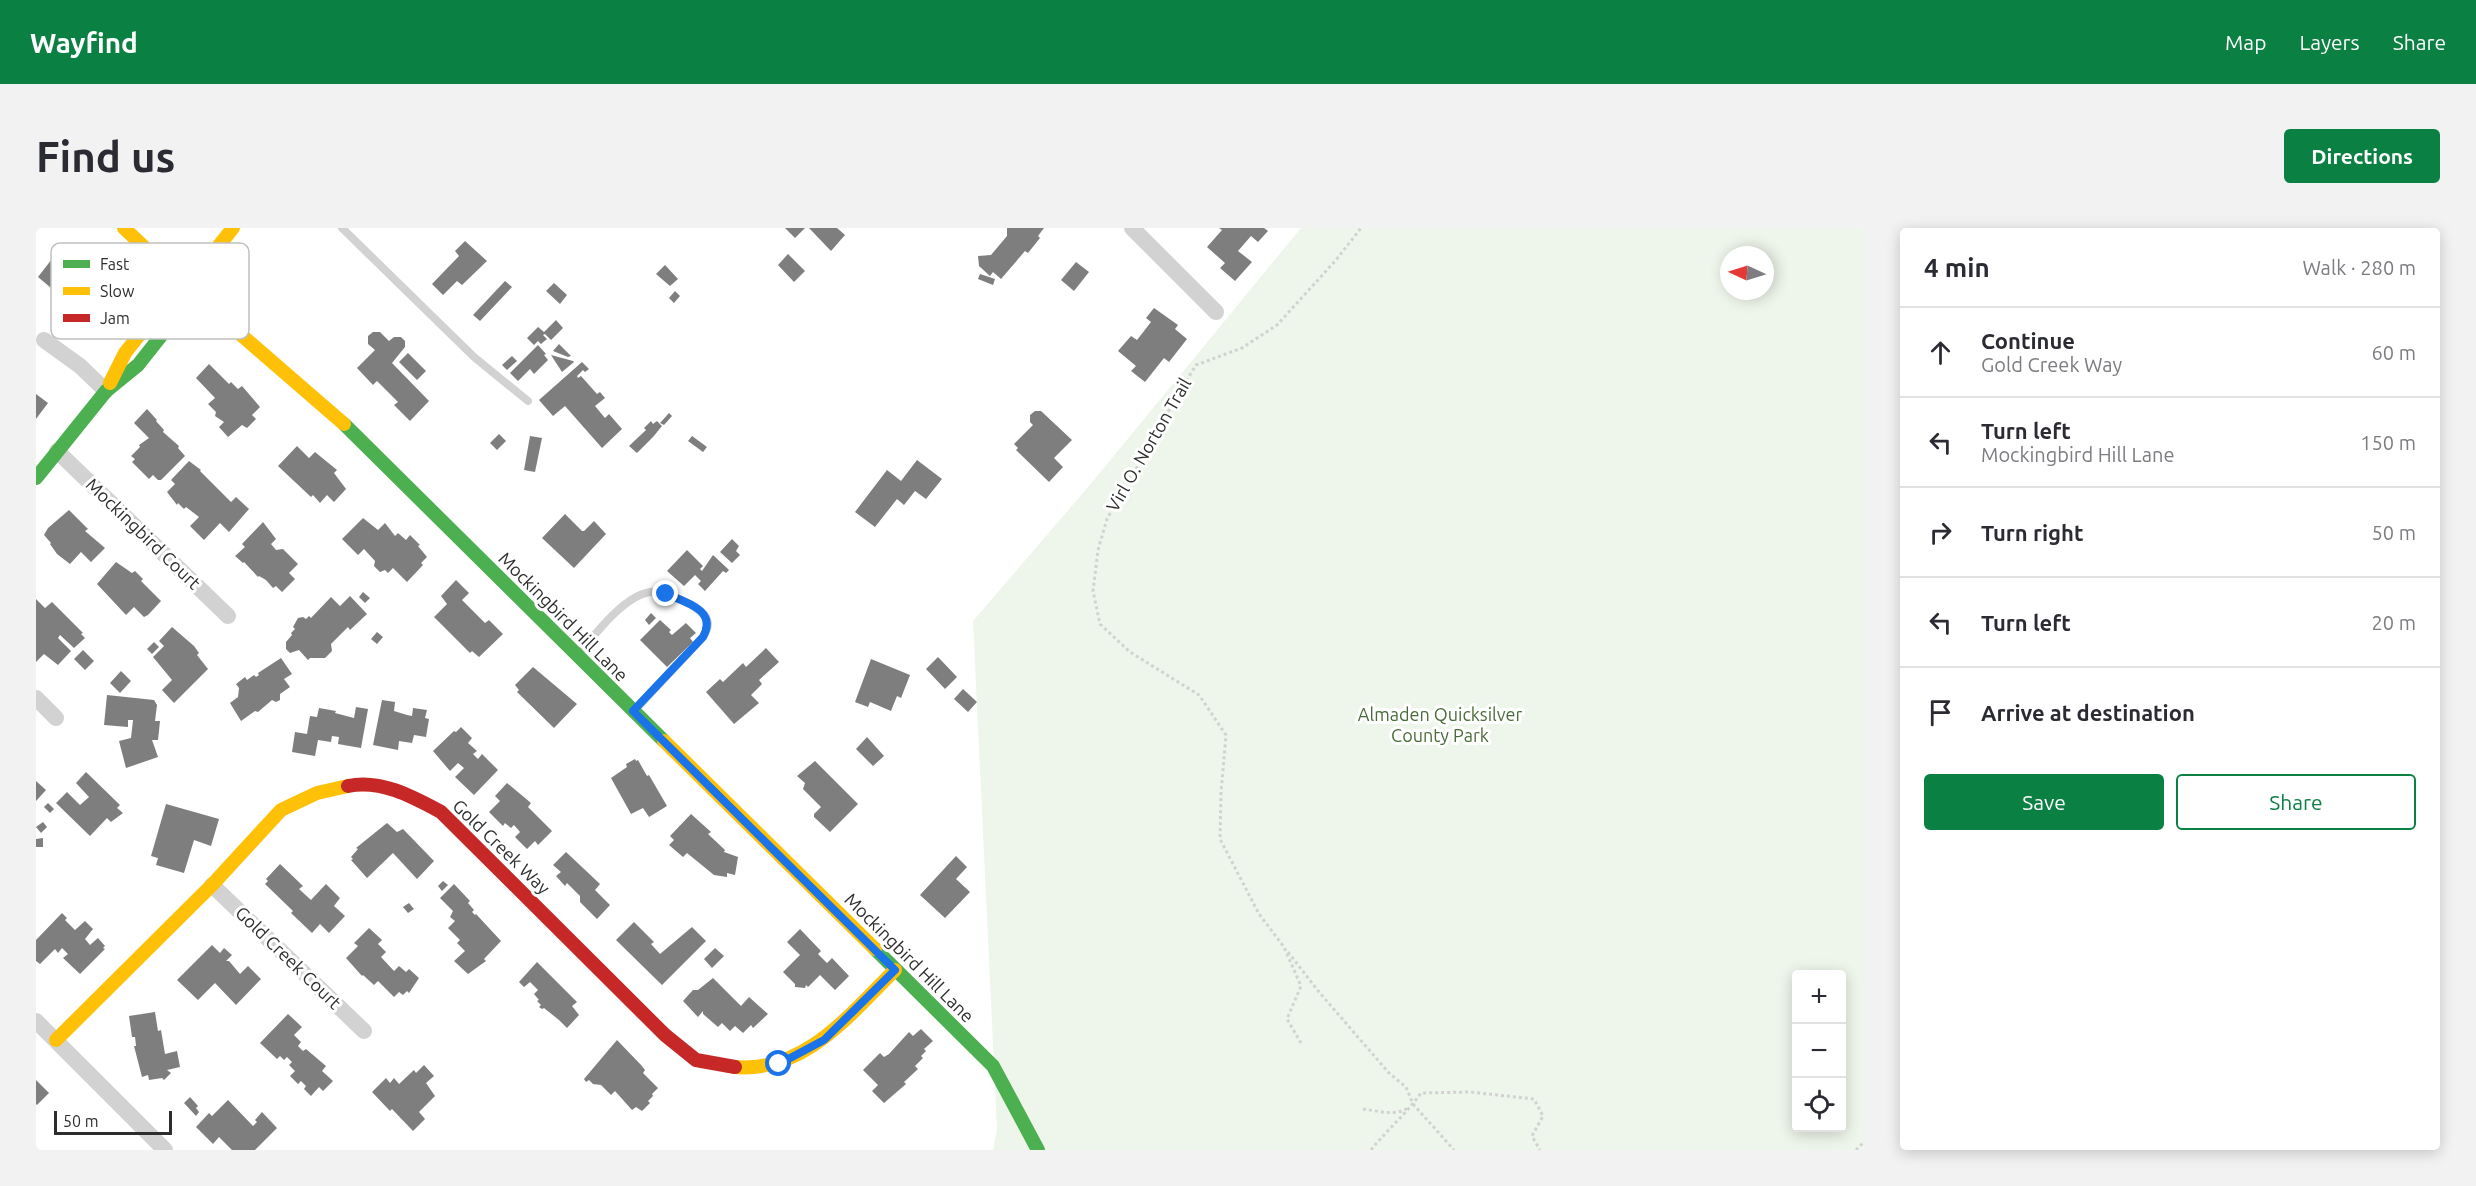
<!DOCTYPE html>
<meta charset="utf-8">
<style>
body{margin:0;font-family:Ubuntu,sans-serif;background:#f2f2f3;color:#2b2b33}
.controls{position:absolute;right:18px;bottom:18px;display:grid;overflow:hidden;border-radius:6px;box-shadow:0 3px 15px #0003}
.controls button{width:54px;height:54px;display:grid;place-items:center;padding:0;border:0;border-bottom:2px solid #e1e1e2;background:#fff;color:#2b2b33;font:30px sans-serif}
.compass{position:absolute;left:1684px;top:18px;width:54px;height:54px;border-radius:50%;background:#fff;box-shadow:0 3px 15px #0003;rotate:274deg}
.scale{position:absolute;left:18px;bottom:15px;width:118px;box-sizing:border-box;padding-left:6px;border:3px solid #2d2d2d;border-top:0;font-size:16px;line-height:21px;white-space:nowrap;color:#2d2d2d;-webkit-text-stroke:4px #fff;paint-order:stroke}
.stop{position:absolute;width:18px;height:18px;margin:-14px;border:4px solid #1a73e8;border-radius:50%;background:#fff}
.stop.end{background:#1a73e8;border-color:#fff;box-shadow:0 2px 6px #0008}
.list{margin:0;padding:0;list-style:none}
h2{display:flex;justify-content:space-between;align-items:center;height:78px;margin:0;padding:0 24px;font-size:26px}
h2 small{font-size:20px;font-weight:400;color:#7c7c81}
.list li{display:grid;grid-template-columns:39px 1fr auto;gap:18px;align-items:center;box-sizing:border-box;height:90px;padding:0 24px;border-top:2px solid #e1e1e2}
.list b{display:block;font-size:22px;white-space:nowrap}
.list p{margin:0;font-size:20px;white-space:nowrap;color:#7c7c81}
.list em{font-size:20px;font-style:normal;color:#7c7c81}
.actions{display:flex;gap:12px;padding:18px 24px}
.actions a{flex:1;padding:14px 0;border:2px solid #0b8043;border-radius:6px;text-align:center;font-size:21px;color:#0b8043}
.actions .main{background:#0b8043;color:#fff}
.icon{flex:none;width:33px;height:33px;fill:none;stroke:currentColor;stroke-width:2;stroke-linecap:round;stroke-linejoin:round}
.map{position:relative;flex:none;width:1828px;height:922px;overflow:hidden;border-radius:6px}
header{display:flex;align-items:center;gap:36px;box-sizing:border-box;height:84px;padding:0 30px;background:#0b8043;color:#fff}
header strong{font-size:28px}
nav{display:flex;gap:33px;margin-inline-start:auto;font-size:21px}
.intro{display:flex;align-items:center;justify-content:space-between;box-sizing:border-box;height:144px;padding:0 36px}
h1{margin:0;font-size:42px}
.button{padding:15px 27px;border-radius:6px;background:#0b8043;color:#fff;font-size:21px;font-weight:700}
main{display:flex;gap:36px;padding:0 36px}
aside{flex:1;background:#fff;border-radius:6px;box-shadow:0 3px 15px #0003}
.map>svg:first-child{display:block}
.green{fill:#eef5ea;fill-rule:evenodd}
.building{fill:#7e7e7e}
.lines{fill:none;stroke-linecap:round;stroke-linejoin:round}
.path{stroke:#d2d2d2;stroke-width:3;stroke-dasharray:3 3;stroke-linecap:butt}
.lane{stroke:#d2d2d2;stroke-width:8}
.street{stroke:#d2d2d2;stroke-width:16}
.fast{stroke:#4caf50;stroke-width:14}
.slow{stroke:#ffc107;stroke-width:14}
.jam{stroke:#c62828;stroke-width:14}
.route{stroke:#1a73e8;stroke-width:8}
.labels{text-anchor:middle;stroke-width:6;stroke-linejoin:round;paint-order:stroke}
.street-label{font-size:18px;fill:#2d2d2d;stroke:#fff}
.park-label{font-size:18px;fill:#486c37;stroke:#fff}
.key{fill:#fff;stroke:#c0c0c0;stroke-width:1.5}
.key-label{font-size:16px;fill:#2d2d2d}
</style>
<header>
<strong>Wayfind</strong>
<nav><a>Map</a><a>Layers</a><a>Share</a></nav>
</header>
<div class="intro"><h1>Find us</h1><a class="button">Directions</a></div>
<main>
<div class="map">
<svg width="1828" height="922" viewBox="0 0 1828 922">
<rect width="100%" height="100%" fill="#fff"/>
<path class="green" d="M1265,0H1828V922H957L961,901L937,393L1053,258ZM1693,27H1729V63H1693ZM1760,746H1806V900H1760Z"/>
<g class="building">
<path d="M749,0H769L759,10Z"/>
<path d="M773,0H801L809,7L795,23Z"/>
<path d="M971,0H1008L1002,8L1004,10L992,25L989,23L965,51L957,44L954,48L943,38L942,28L955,27L971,8Z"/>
<path d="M1183,0H1228L1232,3L1222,14L1215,8L1202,23L1216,34L1199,53L1184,40L1189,35L1171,19L1186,2Z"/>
<path d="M429,13L451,33L426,57L421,53L407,67L396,56L423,28L419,23Z"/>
<path d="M26,18L52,39L27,70L2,49Z"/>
<path d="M752,26L769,43L758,54L742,37Z"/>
<path d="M1040,34L1053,44L1038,63L1025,52Z"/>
<path d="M629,37L642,51L634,58L620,46Z"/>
<path d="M944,46L959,51L957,57L942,51Z"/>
<path d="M469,53L476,59L444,93L437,87Z"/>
<path d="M518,55L531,67L524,76L510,63Z"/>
<path d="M639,63L644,68L638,75L633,70Z"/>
<path d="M1118,80L1142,97L1139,101L1151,111L1133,134L1128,130L1109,154L1095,143L1100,138L1082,123L1095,108L1101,112L1115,94L1110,90Z"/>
<path d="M520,92L527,100L515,112L509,106L507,107L511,111L505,116L502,113L498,117L491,110L502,99L508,104Z"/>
<path d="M337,104H344L353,113L358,109H365L369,113V119L356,135L393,173L374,193L358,177L362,174L341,153L337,157L321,140L339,122L332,116V108Z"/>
<path d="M523,116L535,128L532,129L517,123Z"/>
<path d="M502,117L510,126L508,127L512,132L498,146L494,141L482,153L474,145Z"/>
<path d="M372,125L390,143L381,152L363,134Z"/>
<path d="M515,127L537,133L538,134L526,144Z"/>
<path d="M476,128L481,133L471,142L466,137Z"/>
<path d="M546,134L553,141L549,144L547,142L541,148L542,150L545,148L561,166L564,164L569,170L559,178L569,190L573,186L586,201L566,220L529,178L517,188L503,172Z"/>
<path d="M173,136L193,156L195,154L202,161L206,158L224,179L216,187L220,191L211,200L206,197L192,209L183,199L188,194L179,188L180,184L172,176L179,170L160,150Z"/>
<path d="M0,166L12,175L0,191Z"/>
<path d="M111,181L121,192L120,193L128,202L127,204L143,218L142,220L149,228L125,252H122L117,247L113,251L96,234L99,231L95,228L104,219L103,217L113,210L98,195Z"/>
<path d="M999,183H1005L1036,212L1018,230L1027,239L1013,254L980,222L982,220L978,216L997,197L994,194V187Z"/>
<path d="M633,185L636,188L628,197L624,195Z"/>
<path d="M615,193L617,196L621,193L626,198L617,209L601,225L593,218L610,202L608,200Z"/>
<path d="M463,206L470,213L461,222L454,215Z"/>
<path d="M494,208L506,210L499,244L488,242Z"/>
<path d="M656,208L671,219L667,224L652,213Z"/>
<path d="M261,218L273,230L279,224L301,242L298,245L310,261L298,274L291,267L284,275L277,267L275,269L242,238Z"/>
<path d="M881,232L906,251L890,271L879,263L868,277L861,271L839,299L819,284L851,242L865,253Z"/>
<path d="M153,233L165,242L164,243L195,274L200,269L213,281L193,304L184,295L168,312L154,298L163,289L150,279L148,281L142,275L141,277L131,264L139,256L135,252Z"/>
<path d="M33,282L52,301L49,303L69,320L55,334L45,324L34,336L21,326L14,316L15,315L8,307L12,300Z"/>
<path d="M529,286L546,303H548L558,293L570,306L538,340L506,310Z"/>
<path d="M327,290L342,302L349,295L359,308L362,305L370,312L374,307L384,317L382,318L391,329L385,335L387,337L371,354L357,340L352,345L349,342L344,344L338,338L339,333L328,321L322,327L306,311Z"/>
<path d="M227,294L240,311L235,316L240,322L247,321L262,336L253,345L259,351L246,364L240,358L237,360L230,352L223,348L222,349L208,334L207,335L199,328L209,319L206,316Z"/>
<path d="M696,311L703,318L700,323L704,327L696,335L684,324Z"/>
<path d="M651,322L667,338L664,341L666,343L677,327L693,342L690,345L687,343L669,363L662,356L665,353L659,347L648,358L631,343Z"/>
<path d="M80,334L96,345L99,343L107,351L105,353L125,373L112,387L108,389L98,379L90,387L61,356Z"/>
<path d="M420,352L433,365L426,372L449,395L453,392L467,406L443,429L436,423L434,425L398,389L411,376L405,368Z"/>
<path d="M327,364L334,370L329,375L323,369Z"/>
<path d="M314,368L331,386L314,402L312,399L295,416L296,423L289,430H274L272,432L263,422L254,425L250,421V414L256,407L255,405L259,401L257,399L262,390L267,389L270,391L273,388L275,390L295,369L304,378Z"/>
<path d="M0,371L9,380L16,374L47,405L45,406L49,410L38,420L24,407L22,410L35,423L22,437L8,426L0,434Z"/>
<path d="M615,385L620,390L613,397L609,392Z"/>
<path d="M624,392L635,402L633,404L636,407L650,395L660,405L654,410L657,414L631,439L604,412Z"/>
<path d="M136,399L158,418L163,425L161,427L172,441L138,475L126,462L136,452L117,429L128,418L123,413Z"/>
<path d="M341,404L347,409L341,416L335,411Z"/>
<path d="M118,414L123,419L116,426L111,421Z"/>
<path d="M730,420L743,434L723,452L726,456L715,467L723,475L698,496L670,464L684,451L687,454L707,435L710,439Z"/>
<path d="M47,422L58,433L49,442L38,431Z"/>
<path d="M902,429L921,449L909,461L890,441Z"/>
<path d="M245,430L256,446L248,451L254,459L244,466V472L240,474L236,472L222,484L219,483L205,493L194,475L202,469L203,460L200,456L209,449L211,452L218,447L220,449L223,447L222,445Z"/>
<path d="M835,431L874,447L865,470L861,468L855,483L834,474L832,479L819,474Z"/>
<path d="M497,439L541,476L518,500L481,464L483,462L479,457Z"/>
<path d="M85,443L95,453L84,465L74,455Z"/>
<path d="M927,461L941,474L932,484L918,471Z"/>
<path d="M71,467L118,472L121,477L119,493H124L122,512H116L122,529L90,540L83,513L95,510L97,492H92V499L68,497Z"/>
<path d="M346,472L359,474L358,483L371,487L376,488L377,480L391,482L389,490L393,491L390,509L378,507L376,515L363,513L362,522L337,517Z"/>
<path d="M320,479L332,481L325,520L302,516L303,509L296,508L295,514L282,512L279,528L256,524L259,504L271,506L274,488L281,489L283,480L300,483L299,485L318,490Z"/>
<path d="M425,499L436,510L432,515L441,523L437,526L442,531L446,526L462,542L438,567L419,549L428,540L422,535L414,543L397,523L418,503L420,504Z"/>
<path d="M831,509L848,528L837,538L820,521Z"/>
<path d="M599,531L600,533L602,532L611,548L613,547L631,578L613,589L607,580L595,586L575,550L591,539L590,536Z"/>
<path d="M779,533L822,576L794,604L778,589V586L785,579L767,561L769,555L761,548Z"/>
<path d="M50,544L84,577L81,580L87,585L75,594L71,590L54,608L20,575L31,564L44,577L53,569L40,555Z"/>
<path d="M0,553L10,562L0,573Z"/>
<path d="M471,555L495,575L492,579L516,603L502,617L499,613L491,621L479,609L484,604L478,597L475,600L469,595L467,598L453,584L464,573L459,568Z"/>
<path d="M12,575L18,581L14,585L8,579Z"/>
<path d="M130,576L183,591L175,618L158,612L148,645L120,637L122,630L115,628Z"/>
<path d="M655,586L675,604L672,606L689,622L688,624L702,629L699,647L691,645V649L678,647L651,625L647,629L633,617L638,612L634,608Z"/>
<path d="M7,594L11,599L5,605L0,599Z"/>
<path d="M351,595L361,604L367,601L398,633L381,651L357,625L331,650L315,632L317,631L315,629L322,621L320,620Z"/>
<path d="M7,610V619H0V611Z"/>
<path d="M530,624L564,656L559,662L574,677L561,691L544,674V668L531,655L529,658L520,648L525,644L517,637Z"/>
<path d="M920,628L931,639L920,651L934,664L909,690L884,667Z"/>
<path d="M244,636L267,658L263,661L275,672L290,656L304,670L298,678L309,688L293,705L284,696L276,705L255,685L257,683L229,656L232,653L230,651Z"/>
<path d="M407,653L412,657L406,663L402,658Z"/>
<path d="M418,656L434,673L432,675L438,682L436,684L439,687L440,686L465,713L448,731L450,733L432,746L418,733L429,723L421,715L424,712L412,700L419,693L414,689L417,683L404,670Z"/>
<path d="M373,675L378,681L372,685L367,679Z"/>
<path d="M26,685L31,690L29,692L39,702L49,693L57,701L49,711L54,717L62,710L69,718L67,720L69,721L44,746L27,730L32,726L26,720L22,725L19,721L4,736L0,733V712Z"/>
<path d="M598,694L618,714L615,716L624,726L656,699L670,713L626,757L580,712Z"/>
<path d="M333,700L346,712L342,716L350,724L345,729L358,743L363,738L370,744L373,741L383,750L373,765L371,763L367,767L363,764L358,769L342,753L338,757L327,747L326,748L310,730L322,718L318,715Z"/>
<path d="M764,701L785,723L782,726L791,735L796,730L813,748L799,762L784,747L772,759L770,757L769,760L759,759V756L747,744L764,727L751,714Z"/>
<path d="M176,717L184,725L188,720L196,727L190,733H193L204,746L212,738L225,751L200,777L179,755L162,772L141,752Z"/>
<path d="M679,720L688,728L676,740L668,731Z"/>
<path d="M501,734L541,774L536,778L543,787L531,800L523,792L508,780L506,781L503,779L505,777L501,773L503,772L498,766L502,762L494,754L488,759L483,754Z"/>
<path d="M677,750L705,778L713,769L732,786L717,800L715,797L707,805L699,798L694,803L686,795L682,799L667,786V783L662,789L647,773L657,762H662Z"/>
<path d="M119,784L122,803L125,802L129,826L141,823L144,839L131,842L135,845L128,852L126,850L113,852L112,847L106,849L98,818H100L99,809H96L93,788Z"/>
<path d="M252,786L266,799L258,807L265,814L262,818L267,823L270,821L290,838L286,843L297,853L287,863L283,859L275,868L268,861L270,858L265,853L262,856L254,848L259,843L253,837L256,834L251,829L248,832L244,828L241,831L224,815Z"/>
<path d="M885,801L897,813L888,821L890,823L885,828L887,830L879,838L882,841L868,854L870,856L848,875L836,863L842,857L827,842L844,825L848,829L853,826L873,804L877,808Z"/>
<path d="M581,812L605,837L609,842L607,845L622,860L616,866L617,868L612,873L614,875L606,883L600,879L596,882L579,863L575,867L565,857L557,856L553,852L550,854L548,851Z"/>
<path d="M388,837L398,848L390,855L399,868L383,884L389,891L377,903L356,881L354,883L336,864L350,850L354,855L358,850L363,856L378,842L380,845Z"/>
<path d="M0,852L13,865L1,877L0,876Z"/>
<path d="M154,869L162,878L160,880L163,884L160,888L148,875Z"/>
<path d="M192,872L217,898L221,894L219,892L226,884L241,900L219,922H196L183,909L177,916L160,899L173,885L176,888Z"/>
</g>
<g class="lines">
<g class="path">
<path d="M1252,724L1283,764L1353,845L1370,859L1377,876L1418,922"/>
<path d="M1265,815L1251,791L1265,758L1248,719L1223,686L1184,611L1185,565L1190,507L1163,467L1094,424L1064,396L1057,363L1062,322L1071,291L1094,249L1114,222L1136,176L1160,137L1206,120L1241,97L1300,32L1325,0"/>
<path d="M1327,881C1343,883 1360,889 1373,879"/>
<path d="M1335,922C1351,902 1370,886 1385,865L1434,864L1498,871L1507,888L1496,908L1504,922"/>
<path d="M1820,922L1828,914"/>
</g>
<g class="lane">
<path d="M306,0L438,129L492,173"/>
<path d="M543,425C560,406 578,381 600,369C607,365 616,363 623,364C634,366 667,380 671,391C674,398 670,403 667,409L600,481"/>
</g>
<g class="street">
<path d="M1096,0L1180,84"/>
<path d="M8,112L44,138L70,163"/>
<path d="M21,223L192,388"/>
<path d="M0,470L20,490"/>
<path d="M176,657L328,803"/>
<path d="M0,793L129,922"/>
</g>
<g class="fast">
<path d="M308,196L628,513"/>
<path d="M0,250L70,163L102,137L140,89L150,59"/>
<path d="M839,721L957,838L1002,922"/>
</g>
<g class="slow">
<path d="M88,0L150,59L308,196"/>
<path d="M74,155L89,125L126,78L150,59L197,0"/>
<path d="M628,513L839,721"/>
<path d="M20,812L176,657L245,582L281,565L312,558"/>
<path d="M699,839C769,845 814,786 859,742"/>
</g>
<path class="jam" d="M312,558C345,551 377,569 405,584L629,807L660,832L699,839"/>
</g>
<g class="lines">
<path class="route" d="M630,366C649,374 682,382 667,409L597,483L859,742L788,812L743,836"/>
</g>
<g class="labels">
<g class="street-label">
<text transform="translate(1113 217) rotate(-60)" y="6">Virl O. Norton Trail</text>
<text transform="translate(107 306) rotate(44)" y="6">Mockingbird Court</text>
<text transform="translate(527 389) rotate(45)" y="6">Mockingbird Hill Lane</text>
<text transform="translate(465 619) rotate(44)" y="6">Gold Creek Way</text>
<text transform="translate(252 730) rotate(44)" y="6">Gold Creek Court</text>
<text transform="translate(873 730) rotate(45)" y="6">Mockingbird Hill Lane</text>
</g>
<g class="park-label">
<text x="1404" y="493">Almaden Quicksilver<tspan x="1404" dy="21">County Park</tspan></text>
</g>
</g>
<rect x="15" y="15" width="198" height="96" rx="9" class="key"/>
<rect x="27" y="32" width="27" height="8" fill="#4caf50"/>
<rect x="27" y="59" width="27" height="8" fill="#ffc107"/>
<rect x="27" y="86" width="27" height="8" fill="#c62828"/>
<g class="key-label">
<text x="64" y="42">Fast</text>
<text x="64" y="69">Slow</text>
<text x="64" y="96">Jam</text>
</g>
</svg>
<div class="controls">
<button>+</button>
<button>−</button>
<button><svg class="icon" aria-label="locate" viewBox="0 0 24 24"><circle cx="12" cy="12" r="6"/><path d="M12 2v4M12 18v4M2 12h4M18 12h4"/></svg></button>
</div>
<svg class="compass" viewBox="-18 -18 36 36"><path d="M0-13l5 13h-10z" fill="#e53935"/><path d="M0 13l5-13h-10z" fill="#7c7c81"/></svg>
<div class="scale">50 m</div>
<div class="stop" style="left:743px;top:836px"></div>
<div class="stop end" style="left:630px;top:366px"></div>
</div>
<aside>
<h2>4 min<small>Walk · 280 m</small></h2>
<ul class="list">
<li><svg class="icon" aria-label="ahead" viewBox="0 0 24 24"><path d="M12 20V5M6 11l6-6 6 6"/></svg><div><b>Continue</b><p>Gold Creek Way</p></div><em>60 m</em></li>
<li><svg class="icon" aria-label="left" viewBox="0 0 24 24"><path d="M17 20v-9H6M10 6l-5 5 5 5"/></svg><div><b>Turn left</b><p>Mockingbird Hill Lane</p></div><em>150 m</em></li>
<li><svg class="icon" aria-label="right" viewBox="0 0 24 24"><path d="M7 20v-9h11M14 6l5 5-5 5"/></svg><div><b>Turn right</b></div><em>50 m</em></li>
<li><svg class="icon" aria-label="left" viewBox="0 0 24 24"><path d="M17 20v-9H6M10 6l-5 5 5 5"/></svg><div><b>Turn left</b></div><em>20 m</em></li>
<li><svg class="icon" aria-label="arrive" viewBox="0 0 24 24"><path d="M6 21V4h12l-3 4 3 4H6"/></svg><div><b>Arrive at destination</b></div></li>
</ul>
<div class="actions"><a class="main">Save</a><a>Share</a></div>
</aside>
</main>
